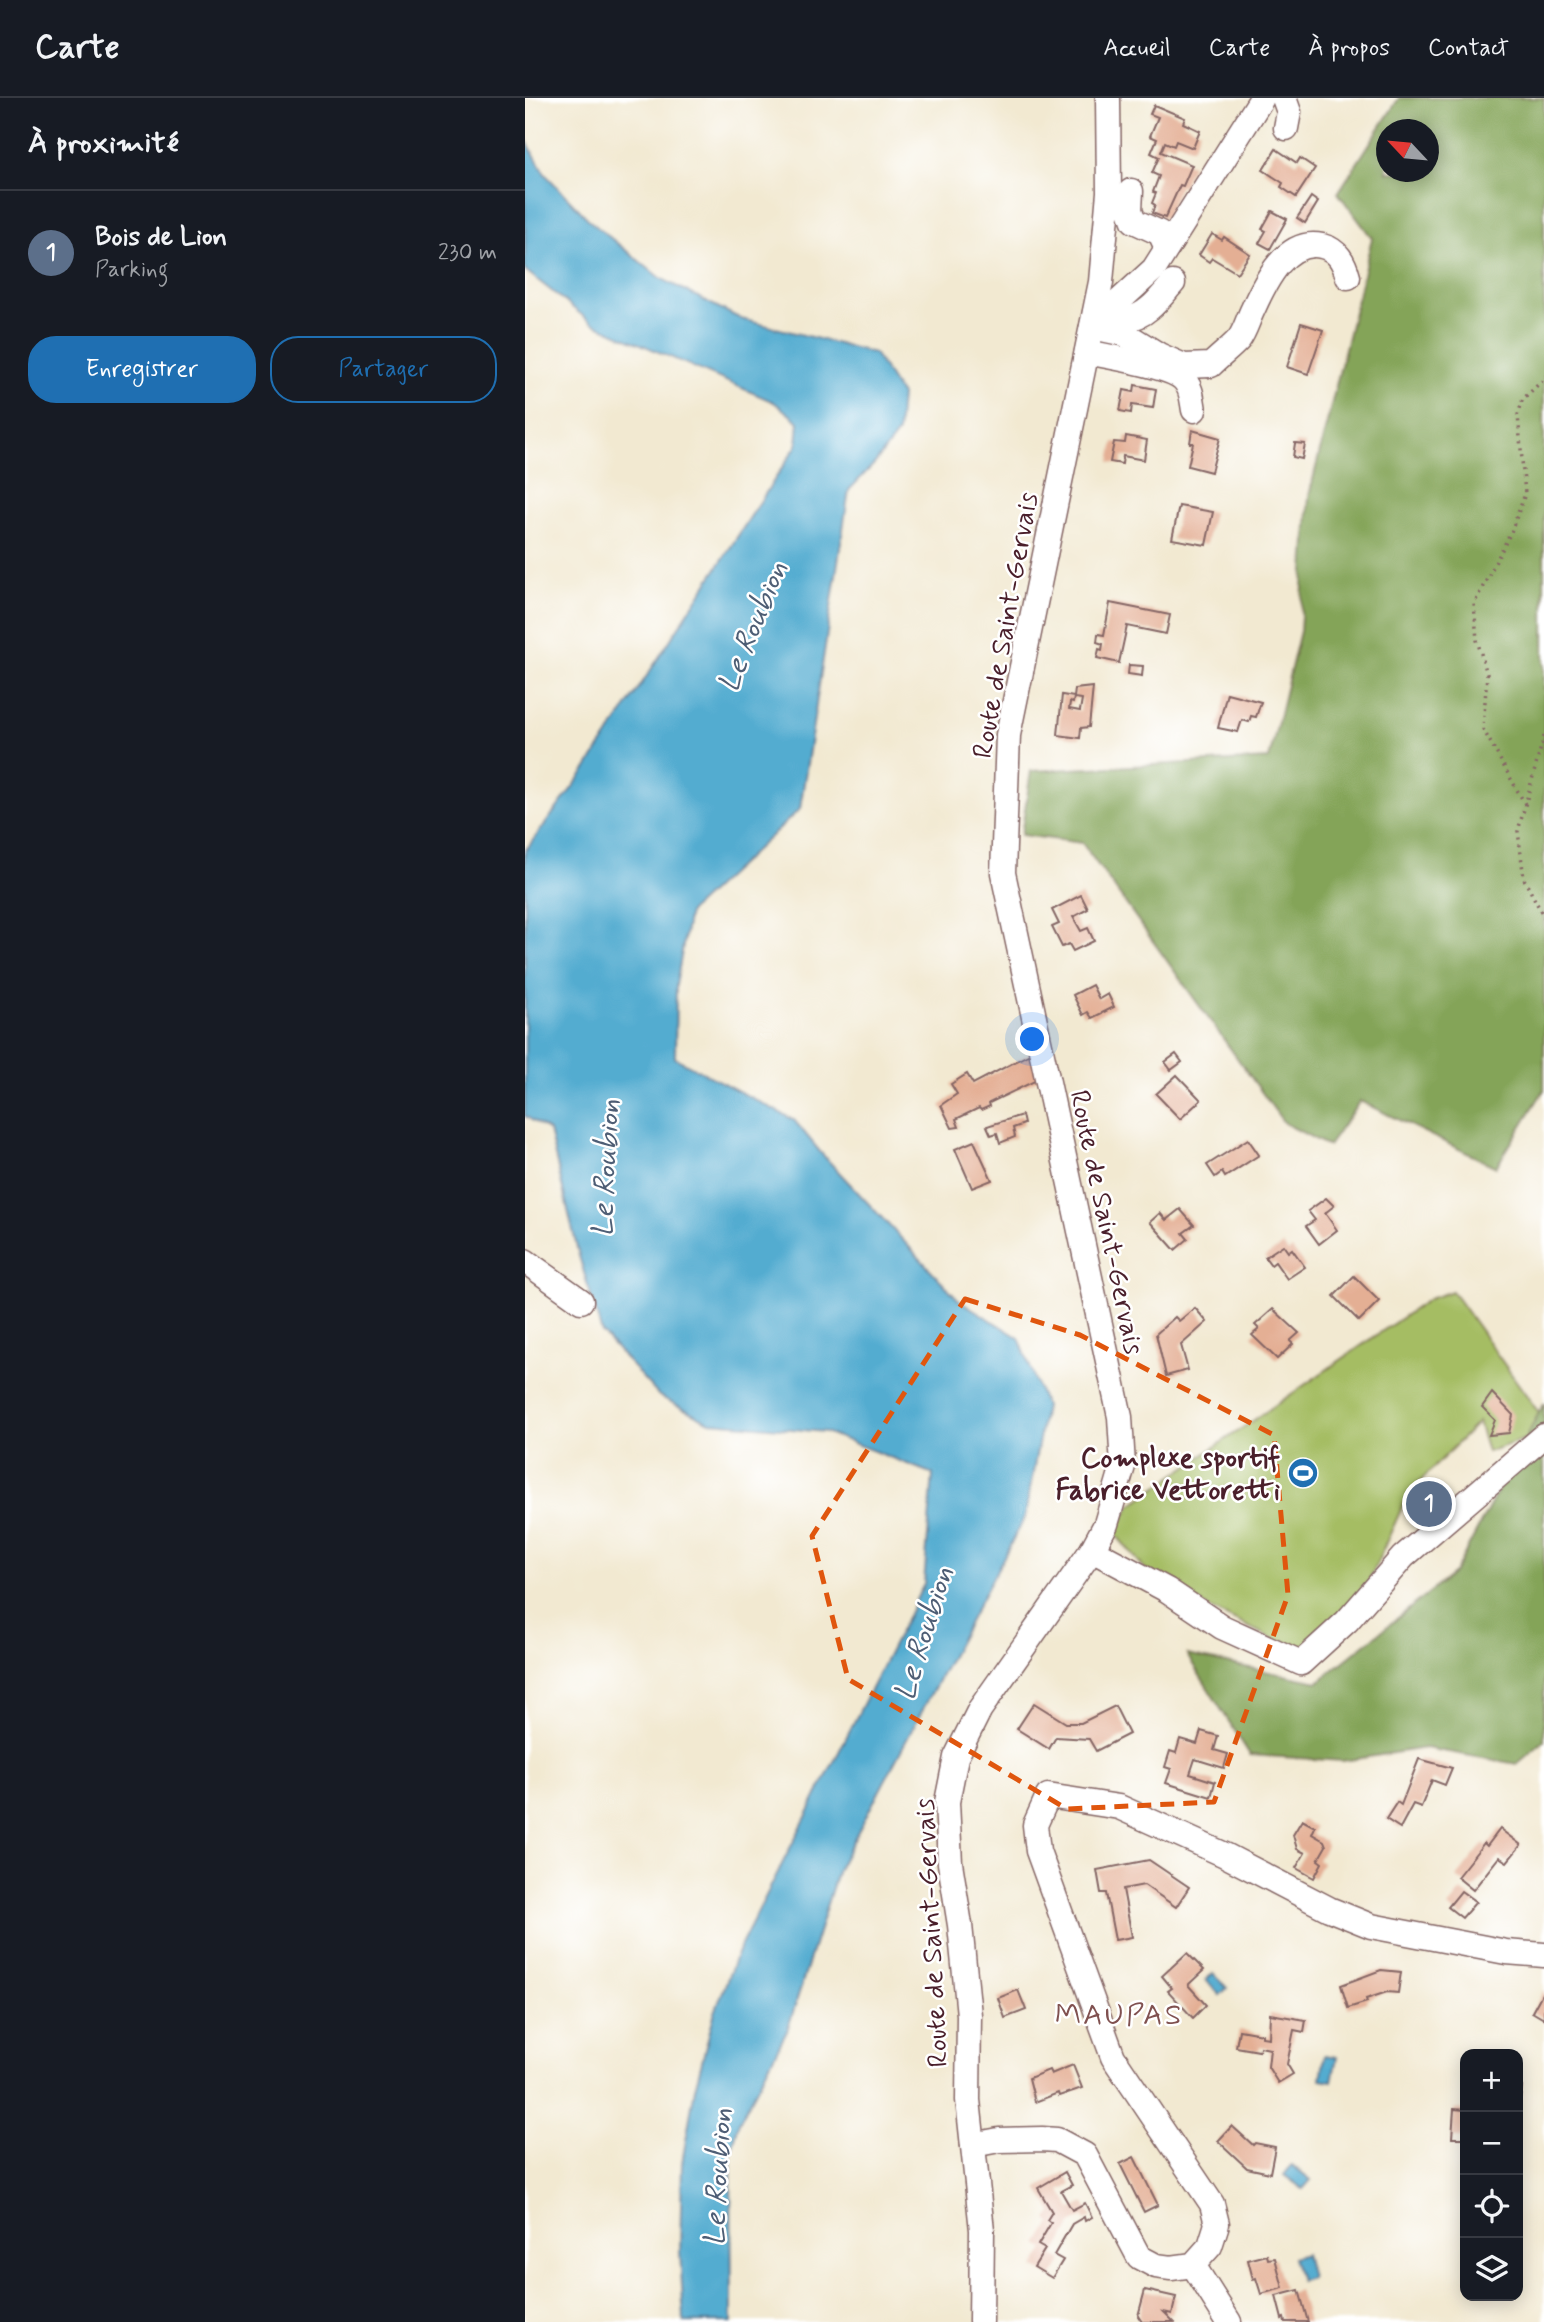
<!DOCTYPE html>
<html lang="fr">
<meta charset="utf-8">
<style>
body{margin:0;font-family:Mynerve,sans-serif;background:#20242c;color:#f1f3f6}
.controls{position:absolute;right:21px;bottom:21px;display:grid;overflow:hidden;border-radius:14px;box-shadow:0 4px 18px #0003}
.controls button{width:63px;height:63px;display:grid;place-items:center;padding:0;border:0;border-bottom:2px solid #363941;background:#171b24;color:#f1f3f6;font:35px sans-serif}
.compass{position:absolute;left:851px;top:21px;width:63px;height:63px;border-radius:50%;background:#171b24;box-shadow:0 4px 18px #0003;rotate:296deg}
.you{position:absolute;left:508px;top:942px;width:24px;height:24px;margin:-18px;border:5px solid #fff;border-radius:50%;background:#1a73e8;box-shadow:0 0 0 10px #1a73e833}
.badge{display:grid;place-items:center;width:46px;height:46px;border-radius:50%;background:#1f6fb2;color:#fff;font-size:23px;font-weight:700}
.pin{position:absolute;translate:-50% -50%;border:4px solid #fff;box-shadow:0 2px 7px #0006}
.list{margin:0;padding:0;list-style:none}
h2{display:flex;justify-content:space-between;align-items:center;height:91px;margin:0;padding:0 28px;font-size:30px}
h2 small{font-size:23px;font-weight:400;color:#9ea1a6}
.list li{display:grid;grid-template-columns:46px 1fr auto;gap:21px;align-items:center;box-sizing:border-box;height:126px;padding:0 28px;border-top:2px solid #363941}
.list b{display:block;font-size:26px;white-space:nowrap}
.list p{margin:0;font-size:23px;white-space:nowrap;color:#9ea1a6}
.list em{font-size:23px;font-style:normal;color:#9ea1a6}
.actions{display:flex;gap:14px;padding:21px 28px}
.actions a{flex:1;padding:16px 0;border:2px solid #1f6fb2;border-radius:28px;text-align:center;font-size:24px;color:#1f6fb2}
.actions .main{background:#1f6fb2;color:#fff}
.icon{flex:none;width:38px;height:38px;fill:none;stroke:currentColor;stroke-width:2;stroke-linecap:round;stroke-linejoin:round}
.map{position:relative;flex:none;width:1019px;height:2224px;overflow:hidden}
header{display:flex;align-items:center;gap:42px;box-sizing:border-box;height:98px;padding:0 35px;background:#171b24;border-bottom:2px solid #363941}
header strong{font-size:33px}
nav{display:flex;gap:38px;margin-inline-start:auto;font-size:24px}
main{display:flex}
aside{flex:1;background:#171b24}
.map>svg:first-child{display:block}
.green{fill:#a5bd63;stroke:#786e47;stroke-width:2}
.forest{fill:#84a459;stroke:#676242;stroke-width:2;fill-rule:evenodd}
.water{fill:#53acd0;stroke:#4e667e;stroke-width:2}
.building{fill:#e4af94}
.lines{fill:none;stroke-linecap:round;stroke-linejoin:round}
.minor-casing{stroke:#856665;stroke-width:27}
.path{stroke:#856665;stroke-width:3.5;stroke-dasharray:2 5;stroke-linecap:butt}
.minor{stroke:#fff;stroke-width:24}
.marked{fill:none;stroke:#e0560e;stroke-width:5;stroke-dasharray:14 9;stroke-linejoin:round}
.labels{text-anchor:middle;stroke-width:5;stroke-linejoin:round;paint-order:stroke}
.street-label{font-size:28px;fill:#4a1f2b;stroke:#fff}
.poi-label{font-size:28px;font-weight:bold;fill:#4a1f2b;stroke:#fff;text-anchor:end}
.water-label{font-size:30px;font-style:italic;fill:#4e5e75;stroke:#fff}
.neighbourhood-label{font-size:30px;letter-spacing:2px;fill:#805150;stroke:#fff}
</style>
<header>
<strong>Carte</strong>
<nav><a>Accueil</a><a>Carte</a><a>À propos</a><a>Contact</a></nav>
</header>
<main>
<aside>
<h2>À proximité<small></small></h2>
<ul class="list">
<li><span class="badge" style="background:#5c6f8a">1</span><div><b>Bois de Lion</b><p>Parking</p></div><em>230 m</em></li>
</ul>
<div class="actions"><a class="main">Enregistrer</a><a>Partager</a></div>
</aside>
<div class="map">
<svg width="1019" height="2224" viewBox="0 0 1019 2224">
<rect width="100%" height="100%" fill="#fff"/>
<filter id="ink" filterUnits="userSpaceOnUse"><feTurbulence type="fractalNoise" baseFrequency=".0143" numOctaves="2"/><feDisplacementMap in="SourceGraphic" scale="14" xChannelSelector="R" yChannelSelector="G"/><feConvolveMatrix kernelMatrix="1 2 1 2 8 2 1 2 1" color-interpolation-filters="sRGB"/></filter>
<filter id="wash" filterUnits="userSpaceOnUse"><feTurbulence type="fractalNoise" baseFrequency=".00686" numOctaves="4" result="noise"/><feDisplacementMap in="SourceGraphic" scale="28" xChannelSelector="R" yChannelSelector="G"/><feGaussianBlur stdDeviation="1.57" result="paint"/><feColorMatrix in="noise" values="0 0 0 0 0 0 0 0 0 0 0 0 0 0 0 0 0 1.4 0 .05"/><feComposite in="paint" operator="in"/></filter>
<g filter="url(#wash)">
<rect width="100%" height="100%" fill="#f2e9d1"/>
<path class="green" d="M927,1193L1019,1322L1000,1341L962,1354L953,1324L883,1396L830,1514L780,1556L632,1485L590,1436L606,1407L904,1201Z"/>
<g class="forest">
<path d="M874,0H1019V992L971,1069L835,1003L803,1048L759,1025L557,745L496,737L506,673L744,661L775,533L784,398L847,140L813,95ZM862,32H904V74H862Z"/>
<path d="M1019,1305V1643L992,1666L900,1650L818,1663L725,1657L662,1557L793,1584L930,1474Z"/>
</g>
<g class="water">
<path d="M0,40L20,76L66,124L135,180L216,221L349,255L376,297L373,335L350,365L324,392L275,711L164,814L151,887L150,960L269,1022L296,1055L434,1202L494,1240L520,1308L500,1419L313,1771L262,1933L214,2024L206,2055L207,2224H159L155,2154L157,2065L170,1990L189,1917L213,1853L399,1486L408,1376L300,1334L185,1324L134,1298L77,1235L54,1158L24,1033L0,1018V753L62,670L272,347L274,324L249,304L67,225L0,172Z"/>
<path d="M688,1875L702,1890L695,1897L681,1882Z"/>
<path d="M800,1957L812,1959L807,1983L796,1981Z"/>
<path d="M767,2067L786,2082L778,2091L759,2077Z"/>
<path d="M780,2156L786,2180L775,2183L768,2160Z"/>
</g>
<g id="blocks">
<g class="building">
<path d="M629,7L660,20L658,25L675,33L668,50L651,43L649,48L640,44L636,54L667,67L658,88L655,87L640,120L627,115L630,107L627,105L631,95L628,94L634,78L627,75L634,59L626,55L632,41L625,38L633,19L625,16Z"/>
<path d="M751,51L772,65L775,60L790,70L771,99L756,89L758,85L738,72Z"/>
<path d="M786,99L793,104L780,125L772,120Z"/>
<path d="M747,113L762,121L745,151L734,145L741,133L737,131Z"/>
<path d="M687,136L697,142L699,139L725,156L712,175L687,160L684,164L674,157Z"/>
<path d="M776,225L798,232L783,276L762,269Z"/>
<path d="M610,287L631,291L628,310L607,307L606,315L595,313L599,292L609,294Z"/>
<path d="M667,332L695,340L686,374L663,368L668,345H665Z"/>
<path d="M601,338L622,342L619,362L598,358L597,366L585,364L589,344L600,345Z"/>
<path d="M770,345L780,346L777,361L768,359Z"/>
<path d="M654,408L688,414L681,447L647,441Z"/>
<path d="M585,505L645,517L641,536L602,528L594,565L572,560L574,551L577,552L578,546L572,544L573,536L579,537Z"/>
<path d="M604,567L618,568L617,578L603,576Z"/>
<path d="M568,589L564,629L556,630L555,640L533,637L537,597L549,599L548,605L545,604L544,611L555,613L557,601L549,600L550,591Z"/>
<path d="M702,595L736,604L731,619L726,618L724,624L717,622L713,634L693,630Z"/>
<path d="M556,797L563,811L548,819L556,833L563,830L569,843L548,853L544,846L537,849L527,829L534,826L527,812Z"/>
<path d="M567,887L574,901L583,896L589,909L567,920L563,914L558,917L548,897Z"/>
<path d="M509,954L514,981L464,1005L465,1008L456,1012L454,1010L431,1021L434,1029L427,1030L416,1007L432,996L426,986L442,976L448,986Z"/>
<path d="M651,956L657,964L646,972L640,964Z"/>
<path d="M652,977L676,1002L655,1021L631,996Z"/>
<path d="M497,1017L499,1026L488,1030L490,1039L475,1045L472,1035L466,1037L462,1028Z"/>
<path d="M723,1041L734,1057L700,1079L697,1074L690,1079L682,1067Z"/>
<path d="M449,1043L467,1082L447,1090L430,1051Z"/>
<path d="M801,1100L809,1108L800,1115L812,1132L794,1146L781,1128L790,1122L783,1113Z"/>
<path d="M655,1111L669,1127L658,1135L663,1141L650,1152L625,1124L635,1115L641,1122Z"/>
<path d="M758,1147L763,1154L767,1151L780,1169L762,1181L750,1164L746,1167L740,1159Z"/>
<path d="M829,1178L854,1203L834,1223L809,1198Z"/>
<path d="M670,1210L682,1224L656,1247L663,1272L641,1278L631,1236L650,1219L654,1223Z"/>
<path d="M748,1211L774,1235L765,1243L768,1246L752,1261L727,1237L734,1231L730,1227Z"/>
<path d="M967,1295L988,1317L984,1335L964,1337L970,1322L957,1309Z"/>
<path d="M509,1605L541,1625H556L590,1608L604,1636L571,1653L564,1641L531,1639L524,1651L492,1631Z"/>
<path d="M676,1633L693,1638L689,1652L703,1656L699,1670L670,1661L665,1676L690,1684L686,1699L641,1685L646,1671L640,1669L645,1653L651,1655L655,1641L672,1646Z"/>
<path d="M894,1661L927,1670L920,1687L907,1682L896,1709L888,1706L875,1730L861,1721L872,1704L876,1707Z"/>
<path d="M777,1722L790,1729L787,1736L799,1743L801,1748L793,1762L797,1765L789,1780L771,1770L780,1755L772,1751L768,1737Z"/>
<path d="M975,1731L996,1747L982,1764L974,1759L948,1792L932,1779L959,1745L962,1748Z"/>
<path d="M624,1762L664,1789L651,1809L619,1787L598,1791L607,1839L590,1842L581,1795H576L572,1772Z"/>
<path d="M936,1793L951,1804L937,1820L923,1809Z"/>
<path d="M662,1855L679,1872L663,1887L681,1907L668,1920L643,1893L647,1890L637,1878Z"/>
<path d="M856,1872L876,1874L873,1895L862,1894L841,1901L842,1904L823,1910L816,1887Z"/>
<path d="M493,1892L501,1912L480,1920L473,1900Z"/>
<path d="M1019,1892V1921L1007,1914Z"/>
<path d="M745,1916L781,1922L779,1934L769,1932L762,1966L768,1976L753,1985L743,1969L745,1951L735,1949L734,1953L711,1949L714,1932L737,1936V1939L744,1940Z"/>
<path d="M548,1967L557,1990L534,1998L533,1995L510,2004L504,1980L524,1972L526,1976Z"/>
<path d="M993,1988L997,1989L994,2006H993Z"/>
<path d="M929,2011L940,2012V2040H927Z"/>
<path d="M707,2028L728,2047L730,2045L750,2049L745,2075L722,2070L693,2043Z"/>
<path d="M609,2059L633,2107L619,2114L595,2066Z"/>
<path d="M540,2074L547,2087L536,2093L547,2112L560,2105L567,2119L560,2123L559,2119L547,2126L529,2157L538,2162L527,2180L509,2169L520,2151L513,2147L526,2125L522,2122L527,2114L513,2090Z"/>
<path d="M742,2157L743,2161L750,2160L758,2190L736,2196L731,2180L728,2181L723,2162Z"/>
<path d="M620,2192L651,2199L647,2216L639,2214L649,2224H617L613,2218Z"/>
<path d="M774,2192L783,2224H760L759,2220L757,2221L751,2198Z"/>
</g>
</g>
</g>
<g filter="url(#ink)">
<use href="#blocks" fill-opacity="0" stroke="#856665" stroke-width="2"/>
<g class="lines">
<g class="minor-casing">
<g id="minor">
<path d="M759,0L764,14L761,30"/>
<path d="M606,93L605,112L609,123L635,135L642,150"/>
<path d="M570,215H581L629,171L737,0"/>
<path d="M581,215C588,217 597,220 604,220C622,219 637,197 648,185"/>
<path d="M567,229L600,236L634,257L659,268L686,267C695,258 706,250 714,241C720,233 723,221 728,211C740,184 761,140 797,148C813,152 819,164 823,179"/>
<path d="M562,254C584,259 643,267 658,281C667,289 667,302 669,312"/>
<path d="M0,1163L56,1203"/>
<path d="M567,1452L642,1492L697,1529L776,1565L822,1523L878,1459L1019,1338"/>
<path d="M448,2047L474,2042L517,2041L532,2042L560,2057L614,2159L631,2168L646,2170L668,2167L685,2148L692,2126L687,2106L588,1959L513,1753L510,1727L523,1698L594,1709L700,1757L804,1811L846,1828L981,1854L1019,1857"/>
<path d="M668,2167L704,2224"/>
<path d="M456,2224L457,2132L443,2002L444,1917L435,1827L425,1765L422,1704L431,1659L455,1611L567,1452L581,1426L598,1368L595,1319L478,775L483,637L576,184L584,94L583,0"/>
</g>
</g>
<g class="path">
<path d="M1019,638L993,733L999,781L1019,819"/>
<path d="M1000,706L958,631L962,576L952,542L949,506L986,434L1000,396L993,317L998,301L1019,281"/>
</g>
<use href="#minor" class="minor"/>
</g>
</g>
<path class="marked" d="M440,1201L555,1237L749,1337L763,1497L689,1704L542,1711L323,1581L287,1438Z"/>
<defs>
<g id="stadium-disc" transform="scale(1.575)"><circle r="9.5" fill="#1f6fb2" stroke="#fff"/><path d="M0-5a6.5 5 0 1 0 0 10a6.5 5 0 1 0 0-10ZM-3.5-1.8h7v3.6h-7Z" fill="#fff"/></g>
</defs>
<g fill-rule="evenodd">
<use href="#stadium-disc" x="778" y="1375"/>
</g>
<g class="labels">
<g class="street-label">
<text transform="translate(479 527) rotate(-80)" y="10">Route de Saint-Gervais</text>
<text transform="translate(583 1124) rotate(78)" y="10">Route de Saint-Gervais</text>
<text transform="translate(405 1835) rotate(-93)" y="10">Route de Saint-Gervais</text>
</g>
<g class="poi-label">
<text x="755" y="1369">Complexe sportif<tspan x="755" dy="32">Fabrice Vettoretti</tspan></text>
</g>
<g class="water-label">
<text transform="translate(227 528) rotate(-68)" y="10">Le Roubion</text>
<text transform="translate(80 1070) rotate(-87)" y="10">Le Roubion</text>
<text transform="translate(398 1535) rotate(-73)" y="10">Le Roubion</text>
<text transform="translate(192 2079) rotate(-87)" y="10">Le Roubion</text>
</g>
<g class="neighbourhood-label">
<text x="594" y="1926">MAUPAS</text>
</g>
</g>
</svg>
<div class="controls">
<button>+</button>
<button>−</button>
<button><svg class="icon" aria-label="locate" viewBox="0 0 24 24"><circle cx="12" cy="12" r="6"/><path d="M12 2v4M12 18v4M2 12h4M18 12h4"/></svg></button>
<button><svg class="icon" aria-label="layers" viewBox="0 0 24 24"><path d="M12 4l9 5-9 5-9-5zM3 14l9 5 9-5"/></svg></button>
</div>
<svg class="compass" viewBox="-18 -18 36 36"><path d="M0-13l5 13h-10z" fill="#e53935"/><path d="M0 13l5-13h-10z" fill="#9ea1a6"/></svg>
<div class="you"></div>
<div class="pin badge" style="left:904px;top:1406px;background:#5c6f8a">1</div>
</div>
</main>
